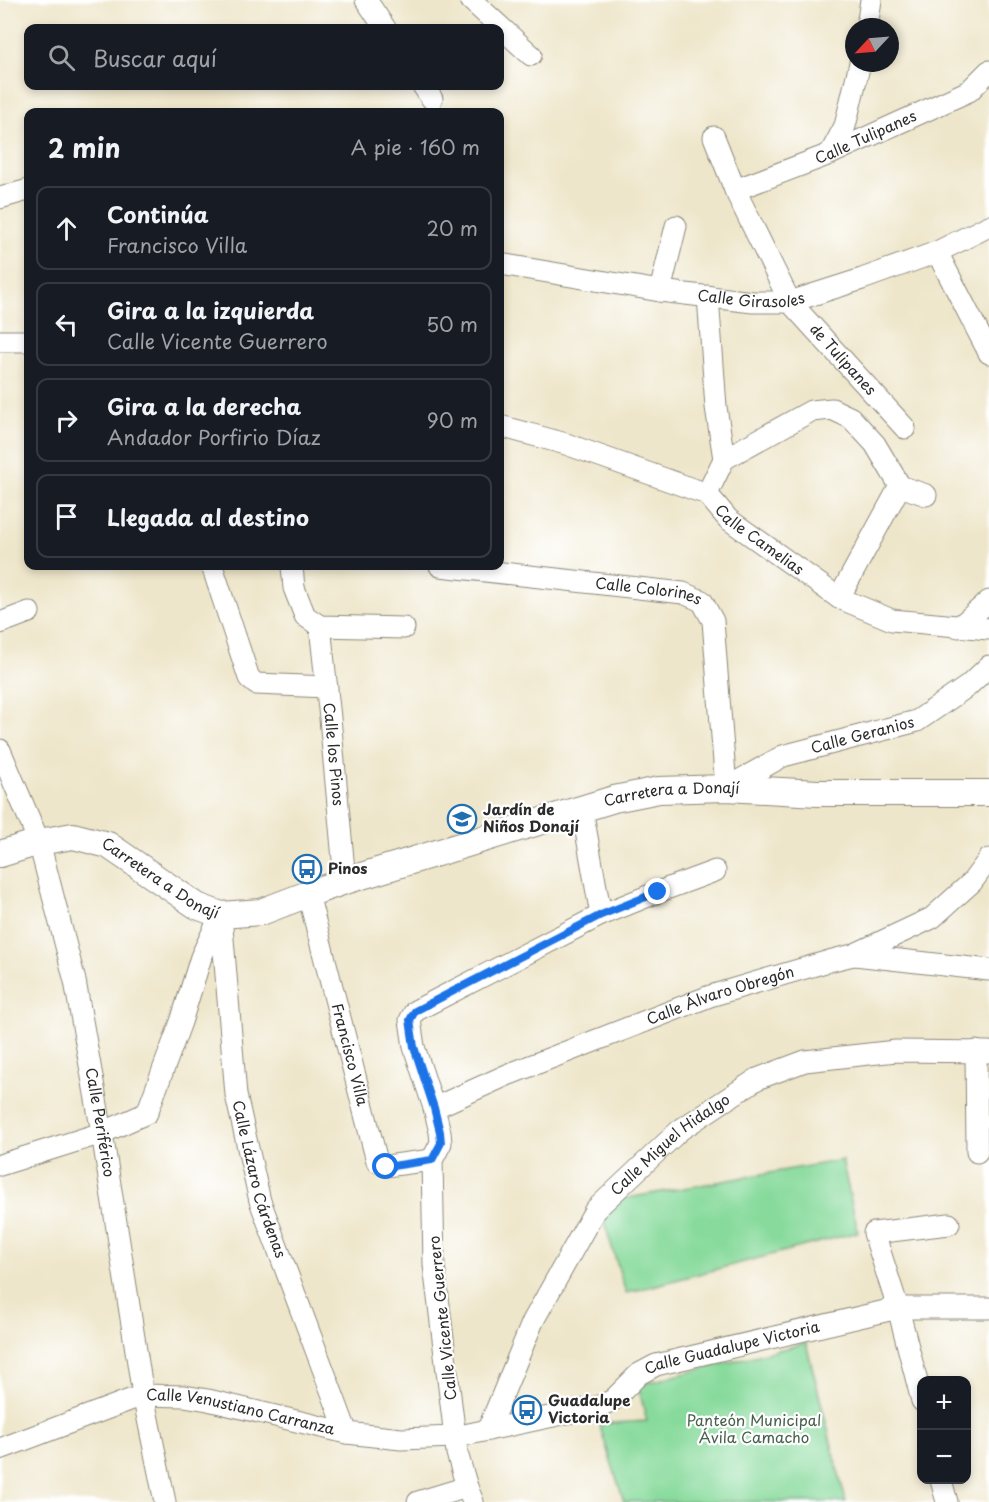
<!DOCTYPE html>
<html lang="es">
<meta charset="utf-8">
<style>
body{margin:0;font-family:"Playpen Sans",sans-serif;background:#20242c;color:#f1f3f6}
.controls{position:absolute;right:18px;bottom:18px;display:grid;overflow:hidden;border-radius:12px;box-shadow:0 3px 9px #0003}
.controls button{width:54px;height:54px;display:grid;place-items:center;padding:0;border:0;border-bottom:2px solid #363941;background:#171b24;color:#f1f3f6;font:30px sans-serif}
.compass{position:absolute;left:845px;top:18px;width:54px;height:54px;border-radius:50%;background:#171b24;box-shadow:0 3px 9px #0003;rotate:244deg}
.stop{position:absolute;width:18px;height:18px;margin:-14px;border:4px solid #1a73e8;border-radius:50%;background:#fff}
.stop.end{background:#1a73e8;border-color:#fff;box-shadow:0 2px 6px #0008}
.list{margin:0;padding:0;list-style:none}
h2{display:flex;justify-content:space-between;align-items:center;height:78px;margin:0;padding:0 24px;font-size:26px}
h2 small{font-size:20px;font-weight:400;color:#9ea1a6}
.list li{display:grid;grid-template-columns:39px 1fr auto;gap:18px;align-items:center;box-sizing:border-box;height:84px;margin:0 12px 12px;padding:0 12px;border:2px solid #363941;border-radius:12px}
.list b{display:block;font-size:22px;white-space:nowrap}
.list p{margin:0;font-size:20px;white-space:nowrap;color:#9ea1a6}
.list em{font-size:20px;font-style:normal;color:#9ea1a6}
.icon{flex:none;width:33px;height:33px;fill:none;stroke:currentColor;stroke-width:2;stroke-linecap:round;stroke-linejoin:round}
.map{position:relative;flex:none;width:989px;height:1502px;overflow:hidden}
.search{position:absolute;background:#171b24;box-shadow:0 3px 9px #0003;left:24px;top:24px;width:480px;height:66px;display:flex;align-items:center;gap:15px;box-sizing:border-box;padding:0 21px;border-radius:12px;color:#9ea1a6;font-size:22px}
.panel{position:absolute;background:#171b24;box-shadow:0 3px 9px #0003;left:24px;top:108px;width:480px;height:462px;border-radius:12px}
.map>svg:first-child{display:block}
.green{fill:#87da9b;stroke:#598263;stroke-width:1.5}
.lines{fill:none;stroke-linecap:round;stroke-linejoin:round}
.minor-casing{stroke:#8c887a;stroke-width:23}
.major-casing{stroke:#8c887a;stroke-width:28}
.minor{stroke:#fff;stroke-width:21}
.major{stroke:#fff;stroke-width:26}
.route{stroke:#1a73e8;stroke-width:8}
.labels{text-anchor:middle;stroke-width:4.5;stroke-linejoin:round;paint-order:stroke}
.street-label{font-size:15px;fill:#2b2b2b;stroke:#fff}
.poi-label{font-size:15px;font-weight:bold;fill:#2b2b2b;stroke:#fff;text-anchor:start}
.park-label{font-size:15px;fill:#47604d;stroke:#fff}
</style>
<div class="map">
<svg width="989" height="1502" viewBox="0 0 989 1502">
<rect width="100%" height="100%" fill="#fff"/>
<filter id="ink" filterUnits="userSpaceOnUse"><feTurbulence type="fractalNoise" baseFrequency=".0167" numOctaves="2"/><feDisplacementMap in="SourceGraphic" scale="12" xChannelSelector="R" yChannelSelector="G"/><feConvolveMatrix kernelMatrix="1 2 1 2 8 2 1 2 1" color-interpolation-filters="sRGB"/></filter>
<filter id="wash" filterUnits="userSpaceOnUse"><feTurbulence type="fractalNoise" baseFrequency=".008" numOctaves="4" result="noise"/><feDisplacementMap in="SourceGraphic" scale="24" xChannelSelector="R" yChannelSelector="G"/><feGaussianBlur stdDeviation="1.35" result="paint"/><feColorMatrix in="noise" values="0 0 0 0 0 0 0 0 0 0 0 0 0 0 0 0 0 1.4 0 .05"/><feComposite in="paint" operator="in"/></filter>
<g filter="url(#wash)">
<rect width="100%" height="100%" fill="#eee6ca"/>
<g class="green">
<path d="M842,1160L858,1232L626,1293L602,1215L622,1199Z"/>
<path d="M806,1343L846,1502H624L599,1424L647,1421L638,1385Z"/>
</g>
</g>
<g filter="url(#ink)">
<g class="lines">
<g class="minor-casing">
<g id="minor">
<path d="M366,0L385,28"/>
<path d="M471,0L531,55"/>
<path d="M867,27L871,0"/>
<path d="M423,86L432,99"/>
<path id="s1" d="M714,137L735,190L790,302L905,428"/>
<path d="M830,154L845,126L860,63"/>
<path id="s2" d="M735,190L830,154L969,91L989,71"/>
<path d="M0,198L28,190"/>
<path d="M937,252L989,353"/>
<path id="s3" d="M500,264L660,291L753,302H790L862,279L937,252L989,226"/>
<path d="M660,291L676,226"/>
<path d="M708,296L716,407L724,459"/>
<path d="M0,341H28"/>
<path id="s4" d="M500,426L566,444L707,494L728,519L839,598L892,620L989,629"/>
<path d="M707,494L724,459L811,411L832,409L851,418L875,444L900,486L926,495"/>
<path d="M212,566L249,678L256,684L327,687"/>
<path d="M292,566L294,588L305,616L320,626L404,628"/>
<path id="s5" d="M440,566L683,593L702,601L713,621L726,788L783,756L917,721L968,686L989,666"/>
<path d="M839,598L900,486"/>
<path d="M0,623L29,612"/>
<path id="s6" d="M320,626L330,718L345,881"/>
<path d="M959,627L989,601"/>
<path id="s7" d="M0,750L39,842L75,981L102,1133L143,1395L165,1502"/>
<path d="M582,809L601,915"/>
<path id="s8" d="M308,894L377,1161L386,1166L432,1160"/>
<path id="s9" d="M221,915L236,1095L260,1201L347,1433"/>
<path d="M855,955L989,970"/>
<path d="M976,1051L977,1152"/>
<path id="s10" d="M434,1108L507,1075L710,996L829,961L853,955L932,918L972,882L989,859"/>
<path d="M0,1165L102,1133L147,1113L181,1022L201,957L220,917"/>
<path d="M922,1401L898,1308L874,1233L949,1224"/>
<path id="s11" d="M488,1430L533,1321L595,1210L680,1130L757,1079L805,1061L896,1051L989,1052"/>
<path id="s12" d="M0,1449L143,1395L184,1396L208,1400L347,1433L401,1439L455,1437L600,1406L613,1400L639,1374L656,1365L898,1308H989"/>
<path d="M941,1480L947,1502"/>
<path d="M418,1502L467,1487"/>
<path d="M473,1502L467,1487L457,1453L434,1265L432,1160L441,1143L440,1132L434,1108L414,1047L410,1020L415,1011L601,915L658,892L715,871"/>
</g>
</g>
<g class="major-casing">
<g id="major">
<path id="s13" d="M0,854L39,842L73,836L108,845L197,906L221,915L261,912L308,894L345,881L614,799L659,790L726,788L818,793H989"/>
</g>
</g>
<use href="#minor" class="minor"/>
<use href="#major" class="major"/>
</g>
</g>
<g class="lines" filter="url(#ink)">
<path class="route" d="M386,1167L432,1160L441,1143L440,1132L434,1108L414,1047L410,1020L415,1011L601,915L658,892"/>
</g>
<defs>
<g id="school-ring" transform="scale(1.5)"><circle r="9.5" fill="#fff" stroke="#1f6fb2" stroke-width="1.5"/><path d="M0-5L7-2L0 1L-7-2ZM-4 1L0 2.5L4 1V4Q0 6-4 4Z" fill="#1f6fb2"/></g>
<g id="bus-ring" transform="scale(1.5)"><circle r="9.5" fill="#fff" stroke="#1f6fb2" stroke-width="1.5"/><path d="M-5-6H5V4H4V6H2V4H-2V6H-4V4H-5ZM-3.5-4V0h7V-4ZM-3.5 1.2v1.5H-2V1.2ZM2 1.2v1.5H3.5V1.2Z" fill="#1f6fb2"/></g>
</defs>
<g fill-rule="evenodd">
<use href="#school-ring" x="462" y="819"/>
<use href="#bus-ring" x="307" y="869"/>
<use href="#bus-ring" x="527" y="1410"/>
</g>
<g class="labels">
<g class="street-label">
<text dy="5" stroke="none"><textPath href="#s2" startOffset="141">Calle Tulipanes</textPath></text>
<text dy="5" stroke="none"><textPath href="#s3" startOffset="254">Calle Girasoles</textPath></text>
<text dy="5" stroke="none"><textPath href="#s1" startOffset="260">de Tulipanes</textPath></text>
<text dy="5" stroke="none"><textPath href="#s4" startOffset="288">Calle Camelias</textPath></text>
<text dy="5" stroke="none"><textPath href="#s5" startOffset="210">Calle Colorines</textPath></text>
<text dy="5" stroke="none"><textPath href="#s5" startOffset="603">Calle Geranios</textPath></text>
<text dy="5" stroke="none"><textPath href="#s6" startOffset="129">Calle los Pinos</textPath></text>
<text dy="5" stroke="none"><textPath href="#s13" startOffset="714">Carretera a Donají</textPath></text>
<text dy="5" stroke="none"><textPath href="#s13" startOffset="174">Carretera a Donají</textPath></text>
<text dy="5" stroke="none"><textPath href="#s10" startOffset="308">Calle Álvaro Obregón</textPath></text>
<text dy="5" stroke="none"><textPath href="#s8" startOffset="166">Francisco Villa</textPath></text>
<text dy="5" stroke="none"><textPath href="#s7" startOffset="387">Calle Periférico</textPath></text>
<text dy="5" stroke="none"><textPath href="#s11" startOffset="345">Calle Miguel Hidalgo</textPath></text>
<text dy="5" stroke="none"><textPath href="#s9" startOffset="268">Calle Lázaro Cárdenas</textPath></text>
<text transform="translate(443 1318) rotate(-96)" y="5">Calle Vicente Guerrero</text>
<text dy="5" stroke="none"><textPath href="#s12" startOffset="766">Calle Guadalupe Victoria</textPath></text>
<text dy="5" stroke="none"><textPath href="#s12" startOffset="252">Calle Venustiano Carranza</textPath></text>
</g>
<g class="poi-label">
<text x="483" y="815">Jardín de<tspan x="483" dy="17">Niños Donají</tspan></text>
<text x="328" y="874">Pinos</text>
<text x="548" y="1406">Guadalupe<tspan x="548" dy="17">Victoria</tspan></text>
</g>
<g class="park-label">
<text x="754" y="1426">Panteón Municipal<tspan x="754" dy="17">Ávila Camacho</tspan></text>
</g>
</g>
</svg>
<div class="controls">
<button>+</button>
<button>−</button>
</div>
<svg class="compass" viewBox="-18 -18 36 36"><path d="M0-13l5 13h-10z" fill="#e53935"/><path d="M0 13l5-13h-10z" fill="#9ea1a6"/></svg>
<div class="stop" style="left:386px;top:1167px"></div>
<div class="stop end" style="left:658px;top:892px"></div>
<div class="search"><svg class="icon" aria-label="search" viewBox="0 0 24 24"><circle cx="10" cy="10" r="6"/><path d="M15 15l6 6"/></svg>Buscar aquí</div>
<section class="panel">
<h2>2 min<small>A pie · 160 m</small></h2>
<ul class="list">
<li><svg class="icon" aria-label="ahead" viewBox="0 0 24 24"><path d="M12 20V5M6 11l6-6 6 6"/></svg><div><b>Continúa</b><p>Francisco Villa</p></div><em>20 m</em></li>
<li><svg class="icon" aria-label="left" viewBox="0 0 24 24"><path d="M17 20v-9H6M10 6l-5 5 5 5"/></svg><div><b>Gira a la izquierda</b><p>Calle Vicente Guerrero</p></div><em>50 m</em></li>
<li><svg class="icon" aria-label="right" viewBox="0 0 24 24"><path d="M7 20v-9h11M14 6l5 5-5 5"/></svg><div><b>Gira a la derecha</b><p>Andador Porfirio Díaz</p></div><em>90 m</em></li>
<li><svg class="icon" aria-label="arrive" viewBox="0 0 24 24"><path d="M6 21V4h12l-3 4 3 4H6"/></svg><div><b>Llegada al destino</b></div></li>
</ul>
</section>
</div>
